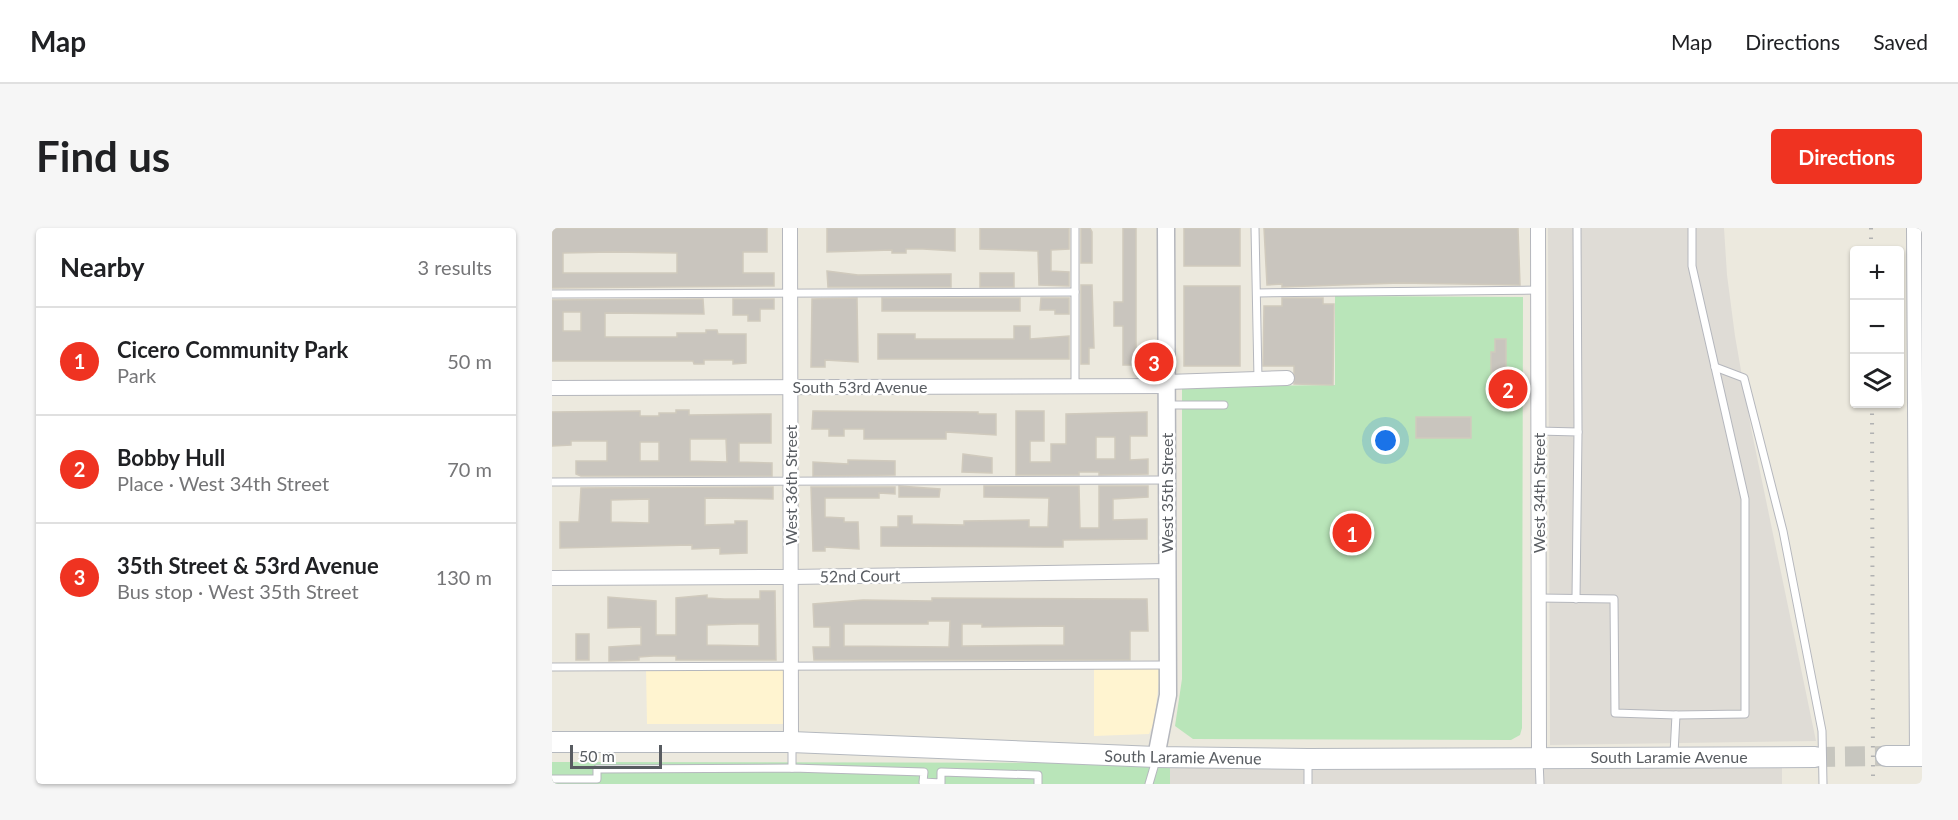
<!DOCTYPE html>
<meta charset="utf-8">
<style>
body{margin:0;font-family:Lato,sans-serif;background:#f6f6f6;color:#202124}
.controls{position:absolute;right:18px;top:18px;display:grid;overflow:hidden;border-radius:6px;box-shadow:0 2px 4px #0004}
.controls button{width:54px;height:54px;display:grid;place-items:center;padding:0;border:0;border-bottom:2px solid #e0e0e0;background:#fff;color:#202124;font:30px sans-serif}
.scale{position:absolute;left:18px;bottom:15px;width:92px;box-sizing:border-box;padding-left:6px;border:3px solid #585c61;border-top:0;font-size:16px;line-height:21px;white-space:nowrap;color:#585c61;-webkit-text-stroke:4px #fff;paint-order:stroke}
.you{position:absolute;left:834px;top:213px;width:21px;height:21px;margin:-15px;border:4px solid #fff;border-radius:50%;background:#1a73e8;box-shadow:0 0 0 9px #1a73e833}
.badge{display:grid;place-items:center;width:39px;height:39px;border-radius:50%;background:#ef3321;color:#fff;font-size:20px;font-weight:700}
.pin{position:absolute;translate:-50% -50%;border:3px solid #fff;box-shadow:0 2px 6px #0006}
.list{margin:0;padding:0;list-style:none}
h2{display:flex;justify-content:space-between;align-items:center;height:78px;margin:0;padding:0 24px;font-size:26px}
h2 small{font-size:20px;font-weight:400;color:#757577}
.list li{display:grid;grid-template-columns:39px 1fr auto;gap:18px;align-items:center;box-sizing:border-box;height:108px;padding:0 24px;border-top:2px solid #e0e0e0}
.list b{display:block;font-size:22px;white-space:nowrap}
.list p{margin:0;font-size:20px;white-space:nowrap;color:#757577}
.list em{font-size:20px;font-style:normal;color:#757577}
.icon{flex:none;width:33px;height:33px;fill:none;stroke:currentColor;stroke-width:2;stroke-linecap:round;stroke-linejoin:round}
.map{position:relative;flex:none;width:1370px;height:556px;overflow:hidden;border-radius:6px}
header{display:flex;align-items:center;gap:36px;box-sizing:border-box;height:84px;padding:0 30px;background:#fff;border-bottom:2px solid #e0e0e0}
header strong{font-size:28px}
nav{display:flex;gap:33px;margin-inline-start:auto;font-size:21px}
.intro{display:flex;align-items:center;justify-content:space-between;box-sizing:border-box;height:144px;padding:0 36px}
h1{margin:0;font-size:42px}
.button{padding:15px 27px;border-radius:6px;background:#ef3321;color:#fff;font-size:21px;font-weight:700}
main{display:flex;gap:36px;padding:0 36px}
aside{flex:1;background:#fff;border-radius:6px;box-shadow:0 2px 4px #0004}
.map>svg:first-child{display:block}
.commercial{fill:#fff4d0}
.industrial{fill:#dfdcd6}
.green{fill:#b9e5b9}
.building{fill:#c9c5be;stroke:#d0cabd;stroke-width:1.5;fill-rule:evenodd}
.lines{fill:none;stroke-linecap:round;stroke-linejoin:round}
.secondary-tunnel{stroke:#c7c6bf;stroke-width:20;stroke-dasharray:20 10;stroke-linecap:butt}
.service-casing{stroke:#b5b7bd;stroke-width:9}
.minor-casing{stroke:#b5b7bd;stroke-width:16}
.tertiary-casing{stroke:#b5b7bd;stroke-width:19}
.secondary-casing{stroke:#b5b9bf;stroke-width:22}
.service{stroke:#fff;stroke-width:7}
.minor{stroke:#fff;stroke-width:14}
.tertiary{stroke:#fff;stroke-width:16}
.secondary{stroke:#fff;stroke-width:20}
.rail{stroke:#b1b2b2;stroke-width:4;stroke-dasharray:1.5 8;stroke-linecap:butt}
.labels{text-anchor:middle;stroke-width:5;stroke-linejoin:round;paint-order:stroke}
.street-label{font-size:16px;fill:#585c61;stroke:#fff}
</style>
<header>
<strong>Map</strong>
<nav><a>Map</a><a>Directions</a><a>Saved</a></nav>
</header>
<div class="intro"><h1>Find us</h1><a class="button">Directions</a></div>
<main>
<aside>
<h2>Nearby<small>3 results</small></h2>
<ul class="list">
<li><span class="badge">1</span><div><b>Cicero Community Park</b><p>Park</p></div><em>50 m</em></li>
<li><span class="badge">2</span><div><b>Bobby Hull</b><p>Place · West 34th Street</p></div><em>70 m</em></li>
<li><span class="badge">3</span><div><b>35th Street &amp; 53rd Avenue</b><p>Bus stop · West 35th Street</p></div><em>130 m</em></li>
</ul>
</aside>
<div class="map">
<svg width="1370" height="556" viewBox="0 0 1370 556">
<rect width="100%" height="100%" fill="#ece9de"/>
<g class="commercial">
<path d="M609,437L602,495L597,506L542,508V438Z"/>
<path d="M94,439H233V496H95Z"/>
</g>
<g class="industrial">
<path d="M996,0H1172L1175,47L1183,108L1199,200L1264,513L998,517Z"/>
<path d="M618,535L1230,537V556H618Z"/>
</g>
<g class="green">
<path d="M783,68L971,69L970,500L968,507L959,512L641,511L623,498L630,451V159L783,157Z"/>
<path d="M0,534L618,535V556H0Z"/>
</g>
<g class="building">
<path d="M0,0H215V24H191V45H222V58L0,60ZM60,24L125,25V45H11V25Z"/>
<path d="M275,0H403V23L371,21H354V25H340V22L275,24Z"/>
<path d="M428,0H517V21L499,22V43L517,44V58L487,57L486,23L428,21Z"/>
<path d="M529,0H538L540,4V35H529Z"/>
<path d="M571,0H584V137H571V98H562V74H571Z"/>
<rect x="632" y="0" width="56" height="38"/>
<path d="M712,0H966L968,57L848,55L730,59V56L715,57Z"/>
<path d="M275,43L306,47L399,46V59H276Z"/>
<rect x="428" y="45" width="34" height="14"/>
<path d="M529,57H540L542,120H537V136H529Z"/>
<rect x="632" y="58" width="56" height="80"/>
<path d="M305,70L306,134L273,132V139H259L260,71Z"/>
<rect x="330" y="70" width="138" height="13"/>
<path d="M489,70H517V86H503V82H488Z"/>
<path d="M730,70H771V76H782L781,157L742,156V138H711L712,78H730Z"/>
<path d="M151,71L152,86L53,85V109H125V105H154V102H165L166,106H194V135L181,136V132H152V136H142L141,133H0V72ZM11,84H29V103H11Z"/>
<path d="M181,71H222V81H208V93H196V87H181Z"/>
<path d="M462,98H478V111L517,108V131H326V106H363V111H462Z"/>
<path d="M943,111H954V144H939V124H943Z"/>
<path d="M124,182H137V187L219,186V215H187V234L220,235V248H29L24,246V233H55V213H19V217L0,218V184L88,183V188H107V185H124ZM138,211H174L175,234L138,233ZM88,214H107V233H88Z"/>
<path d="M261,183L426,184V186H444V207L394,204V211H312V201H292V208H277V201H260Z"/>
<path d="M464,183H492V213H478V234H499V216H514V186L595,184V208H578V232L596,231V246L547,247V244H527V247H464ZM544,209H563V231H544Z"/>
<rect x="864" y="189" width="55" height="21"/>
<path d="M411,226L440,230V245L410,244Z"/>
<path d="M296,232L343,233V247L261,248V234L296,236Z"/>
<path d="M347,258L388,261L387,269H347Z"/>
<path d="M432,258H527L528,300H547V258H596V269L561,271V292L595,291V311L511,312V319H494L329,318V299H346V288H360V296L412,297V293L477,292V299H496L497,270L432,269Z"/>
<path d="M221,259V271L153,270V297L183,296V293H195V325L168,326V320L140,321V317L8,320V294H27L29,260ZM97,271V295L59,294V272Z"/>
<path d="M259,259H343V266L327,265V270H273V289L292,290V294H306L307,321L273,319V323H261Z"/>
<path d="M208,363H223L224,432H124V428H101L87,429V432L57,433V419L89,417V399L56,400V369L104,373V407H124V370L155,367V370L172,371H208ZM188,396H207V418L155,417V397Z"/>
<path d="M380,370L595,371L596,403H578V432H262L261,419H278V399H262L261,376L311,372L380,373ZM376,393H398L397,419L292,418V396H376ZM410,396H430V399L512,398V417L410,418Z"/>
<rect x="24" y="406" width="13" height="26"/>
</g>
<g class="lines">
<path class="secondary-tunnel" d="M1263,529L1334,528"/>
<g class="service-casing">
<g id="service">
<path d="M523,0V158"/>
<path d="M703,0L706,151"/>
<path d="M1025,0L1026,204"/>
<path d="M705,65L986,62"/>
<path d="M0,66L523,64"/>
<path d="M1163,139L1192,150L1231,303L1270,503L1271,556"/>
<path d="M615,177H672"/>
<path d="M986,203L1026,204L1024,371"/>
<path d="M0,254L615,252"/>
<path d="M987,370L1062,371L1063,485L1124,487L1122,526"/>
<path d="M0,439L616,437"/>
<path d="M1124,487L1193,486V271L1140,38V0"/>
<path d="M240,517V540"/>
<path d="M987,532L988,556"/>
<path d="M756,534V556"/>
<path d="M0,551H45V541L240,540L372,544L371,554L389,555V544L486,547V556"/>
<path d="M597,556L604,532"/>
</g>
</g>
<g class="minor-casing">
<g id="minor">
<path d="M238,0L239,514"/>
<path d="M986,0L987,529"/>
<path d="M1362,0L1365,528"/>
<path d="M615,154L735,150"/>
<path d="M0,160L615,158"/>
<path d="M0,350L239,349L616,343"/>
</g>
</g>
<g class="tertiary-casing">
<path id="tertiary" d="M604,529L616,467L614,0"/>
</g>
<g class="secondary-casing">
<g id="secondary">
<path d="M0,514H239L604,529L756,531L1263,529"/>
<path d="M1334,528H1370"/>
</g>
</g>
<use href="#service" class="service"/>
<use href="#minor" class="minor"/>
<use href="#tertiary" class="tertiary"/>
<use href="#secondary" class="secondary"/>
<g class="rail">
<path d="M1319,0V22"/>
<path d="M1320,176L1321,556"/>
</g>
</g>
<g class="labels">
<g class="street-label">
<text x="308" y="165">South 53rd Avenue</text>
<text transform="translate(239 257) rotate(-90)" y="6">West 36th Street</text>
<text transform="translate(615 265) rotate(-90)" y="6">West 35th Street</text>
<text transform="translate(987 265) rotate(-90)" y="6">West 34th Street</text>
<text transform="translate(308 348) rotate(-1)" y="6">52nd Court</text>
<text transform="translate(631 529) rotate(1)" y="6">South Laramie Avenue</text>
<text x="1117" y="535">South Laramie Avenue</text>
</g>
</g>
</svg>
<div class="controls">
<button>+</button>
<button>−</button>
<button><svg class="icon" aria-label="layers" viewBox="0 0 24 24"><path d="M12 4l9 5-9 5-9-5zM3 14l9 5 9-5"/></svg></button>
</div>
<div class="scale">50 m</div>
<div class="you"></div>
<div class="pin badge" style="left:800px;top:305px">1</div>
<div class="pin badge" style="left:956px;top:161px">2</div>
<div class="pin badge" style="left:602px;top:134px">3</div>
</div>
</main>
